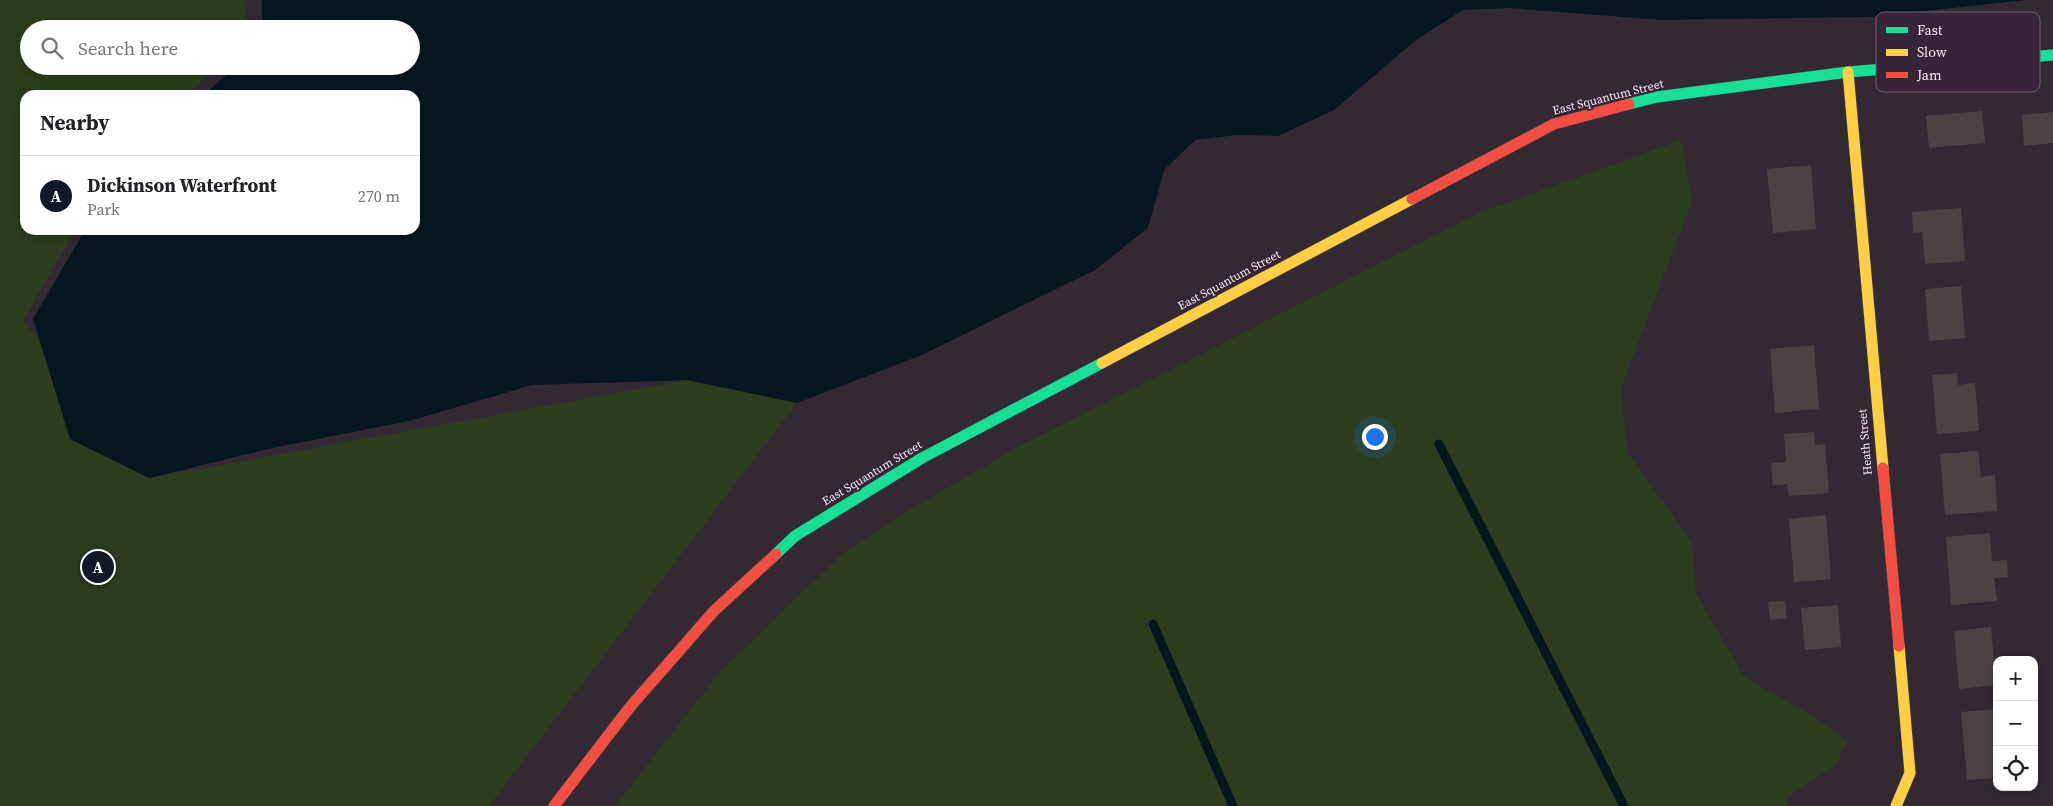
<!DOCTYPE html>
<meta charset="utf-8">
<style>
body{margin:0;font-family:"Source Serif 4",serif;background:#f2f2f2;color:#202124}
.controls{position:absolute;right:15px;bottom:15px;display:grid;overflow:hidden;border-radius:10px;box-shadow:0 2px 8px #0003}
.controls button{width:45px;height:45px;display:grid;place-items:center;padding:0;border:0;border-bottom:1px solid #e0e0e0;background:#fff;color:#202124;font:25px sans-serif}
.you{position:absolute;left:1374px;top:436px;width:18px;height:18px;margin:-12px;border:4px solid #fff;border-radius:50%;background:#1a73e8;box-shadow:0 0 0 8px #1a73e833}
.badge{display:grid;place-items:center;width:32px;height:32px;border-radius:50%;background:#111827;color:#fff;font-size:16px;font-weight:700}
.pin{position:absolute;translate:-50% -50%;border:2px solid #fff;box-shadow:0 1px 5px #0006}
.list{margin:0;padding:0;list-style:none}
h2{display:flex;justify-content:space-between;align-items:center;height:65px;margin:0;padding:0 20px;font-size:21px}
h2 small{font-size:16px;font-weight:400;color:#757577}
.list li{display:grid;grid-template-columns:32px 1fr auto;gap:15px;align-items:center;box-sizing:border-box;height:80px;padding:0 20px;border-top:1px solid #e0e0e0}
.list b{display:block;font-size:19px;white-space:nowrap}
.list p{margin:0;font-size:16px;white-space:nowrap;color:#757577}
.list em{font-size:16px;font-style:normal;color:#757577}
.icon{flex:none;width:28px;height:28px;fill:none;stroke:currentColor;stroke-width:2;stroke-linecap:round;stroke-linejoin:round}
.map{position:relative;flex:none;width:2053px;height:806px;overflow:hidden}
.search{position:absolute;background:#fff;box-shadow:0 2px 8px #0003;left:20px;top:20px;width:400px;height:55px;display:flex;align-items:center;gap:12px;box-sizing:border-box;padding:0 18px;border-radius:28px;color:#757577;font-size:19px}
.panel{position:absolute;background:#fff;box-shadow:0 2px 8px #0003;left:20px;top:90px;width:400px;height:145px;border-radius:15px}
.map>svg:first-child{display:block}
.green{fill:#2b3d1c}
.water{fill:#05171e}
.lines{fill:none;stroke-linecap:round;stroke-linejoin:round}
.stream{stroke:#05171e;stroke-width:9}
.building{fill:#4b4343}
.fast-casing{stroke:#4e464e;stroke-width:12}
.slow-casing{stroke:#4e464e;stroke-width:12}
.jam-casing{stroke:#4e464e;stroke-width:12}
.fast{stroke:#16e098;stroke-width:11}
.slow{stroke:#ffcf43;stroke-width:11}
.jam{stroke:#f24e42;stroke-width:11}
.labels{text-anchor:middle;stroke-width:4;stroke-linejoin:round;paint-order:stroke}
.street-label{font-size:12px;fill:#f7ebf6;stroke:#362536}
.key{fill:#362536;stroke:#706070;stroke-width:1}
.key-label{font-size:14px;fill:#f7ebf6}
</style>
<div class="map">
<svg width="2053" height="806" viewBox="0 0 2053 806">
<rect width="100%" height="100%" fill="#322932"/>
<g class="green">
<path d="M0,0H244L248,29H29V66H218L187,95H25V230H75L23,321L149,478L687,380L797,403L489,806H0Z"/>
<path d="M1681,140L1692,201L1621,388L1627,452L1692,542L1696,594L1744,677L1816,718L1847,741L1836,765L1789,796L1787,806H615L720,672L841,555L908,511L1016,448L1479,213Z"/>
</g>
<path class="water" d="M262,0H2026L1870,17L1662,20L1509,8L1463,10L1416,40L1334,110L1278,136L1237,135L1195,140L1164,170L1148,228L1095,270L922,355L797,403L687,380L532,385L409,421L277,447L149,478L70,439L33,319L85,230H415V95H203L237,66H411V29H262Z"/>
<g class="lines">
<g class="stream">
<path d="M1439,444L1624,806"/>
<path d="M1153,624L1233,806"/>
</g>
</g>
<g class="building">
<path d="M1982,111L1985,143L1929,148L1926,116Z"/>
<path d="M2053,112V143L2024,146L2022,115Z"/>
<path d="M1811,165L1816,229L1773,233L1767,169Z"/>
<path d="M1961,208L1965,261L1925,264L1922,232L1913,233L1912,212Z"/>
<path d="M1961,286L1965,338L1929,341L1925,289Z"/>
<path d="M1814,345L1819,409L1775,413L1770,349Z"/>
<path d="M1957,373L1958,385L1975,383L1979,431L1937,434L1932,375Z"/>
<path d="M1814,432L1815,445L1825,444L1829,493L1789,496L1787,484L1773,485L1771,463L1786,462L1784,434Z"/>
<path d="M1978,451L1981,477L1995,475L1997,511L1945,515L1940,454Z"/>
<path d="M1826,515L1831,579L1794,582L1789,519Z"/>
<path d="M1990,533L1992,561L2007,560L2008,577L1994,578L1997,601L1951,605L1946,537Z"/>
<path d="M1785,601L1787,618L1770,620L1768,602Z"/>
<path d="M1838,605L1841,647L1805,650L1801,608Z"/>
<path d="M1991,627L1996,685L1959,689L1954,631Z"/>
<path d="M1997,709V778L1967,780L1961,712Z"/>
</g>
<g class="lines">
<g class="fast-casing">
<g id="fast">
<path d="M1629,104L1657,97L1848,72L2053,55"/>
<path d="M776,554L795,536L922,458L1102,363"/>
</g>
</g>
<g class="slow-casing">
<g id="slow">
<path d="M1848,72L1883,468"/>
<path d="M1102,363L1412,199"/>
<path d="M1896,806L1910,773L1899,646"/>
</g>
</g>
<g class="jam-casing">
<g id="jam">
<path d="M1412,199L1554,124L1629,104"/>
<path d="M1883,468L1899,646"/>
<path d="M554,806L630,707L714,611L776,554"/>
</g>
</g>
<use href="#fast" class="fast"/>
<use href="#slow" class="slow"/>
<use href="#jam" class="jam"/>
</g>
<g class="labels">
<g class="street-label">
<text transform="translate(1608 97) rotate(-14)" y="4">East Squantum Street</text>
<text transform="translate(1229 280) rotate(-28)" y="4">East Squantum Street</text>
<text transform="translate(1865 442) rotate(-95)" y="4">Heath Street</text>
<text transform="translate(872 473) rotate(-31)" y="4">East Squantum Street</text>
</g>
</g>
<rect x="1876" y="12" width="164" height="80" rx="8" class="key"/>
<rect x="1886" y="27" width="22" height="6" fill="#16e098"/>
<rect x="1886" y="49" width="22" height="7" fill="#ffcf43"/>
<rect x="1886" y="72" width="22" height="6" fill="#f24e42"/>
<g class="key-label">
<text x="1917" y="35">Fast</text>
<text x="1917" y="57">Slow</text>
<text x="1917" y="80">Jam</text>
</g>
</svg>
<div class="controls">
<button>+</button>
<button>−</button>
<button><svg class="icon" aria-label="locate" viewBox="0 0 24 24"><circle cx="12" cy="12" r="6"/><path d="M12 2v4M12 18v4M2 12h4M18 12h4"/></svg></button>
</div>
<div class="you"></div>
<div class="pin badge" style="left:98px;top:567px">A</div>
<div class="search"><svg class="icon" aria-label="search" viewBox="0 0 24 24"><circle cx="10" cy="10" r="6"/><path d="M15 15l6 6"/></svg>Search here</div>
<section class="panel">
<h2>Nearby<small></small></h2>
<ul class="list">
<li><span class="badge">A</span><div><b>Dickinson Waterfront</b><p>Park</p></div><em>270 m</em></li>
</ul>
</section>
</div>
